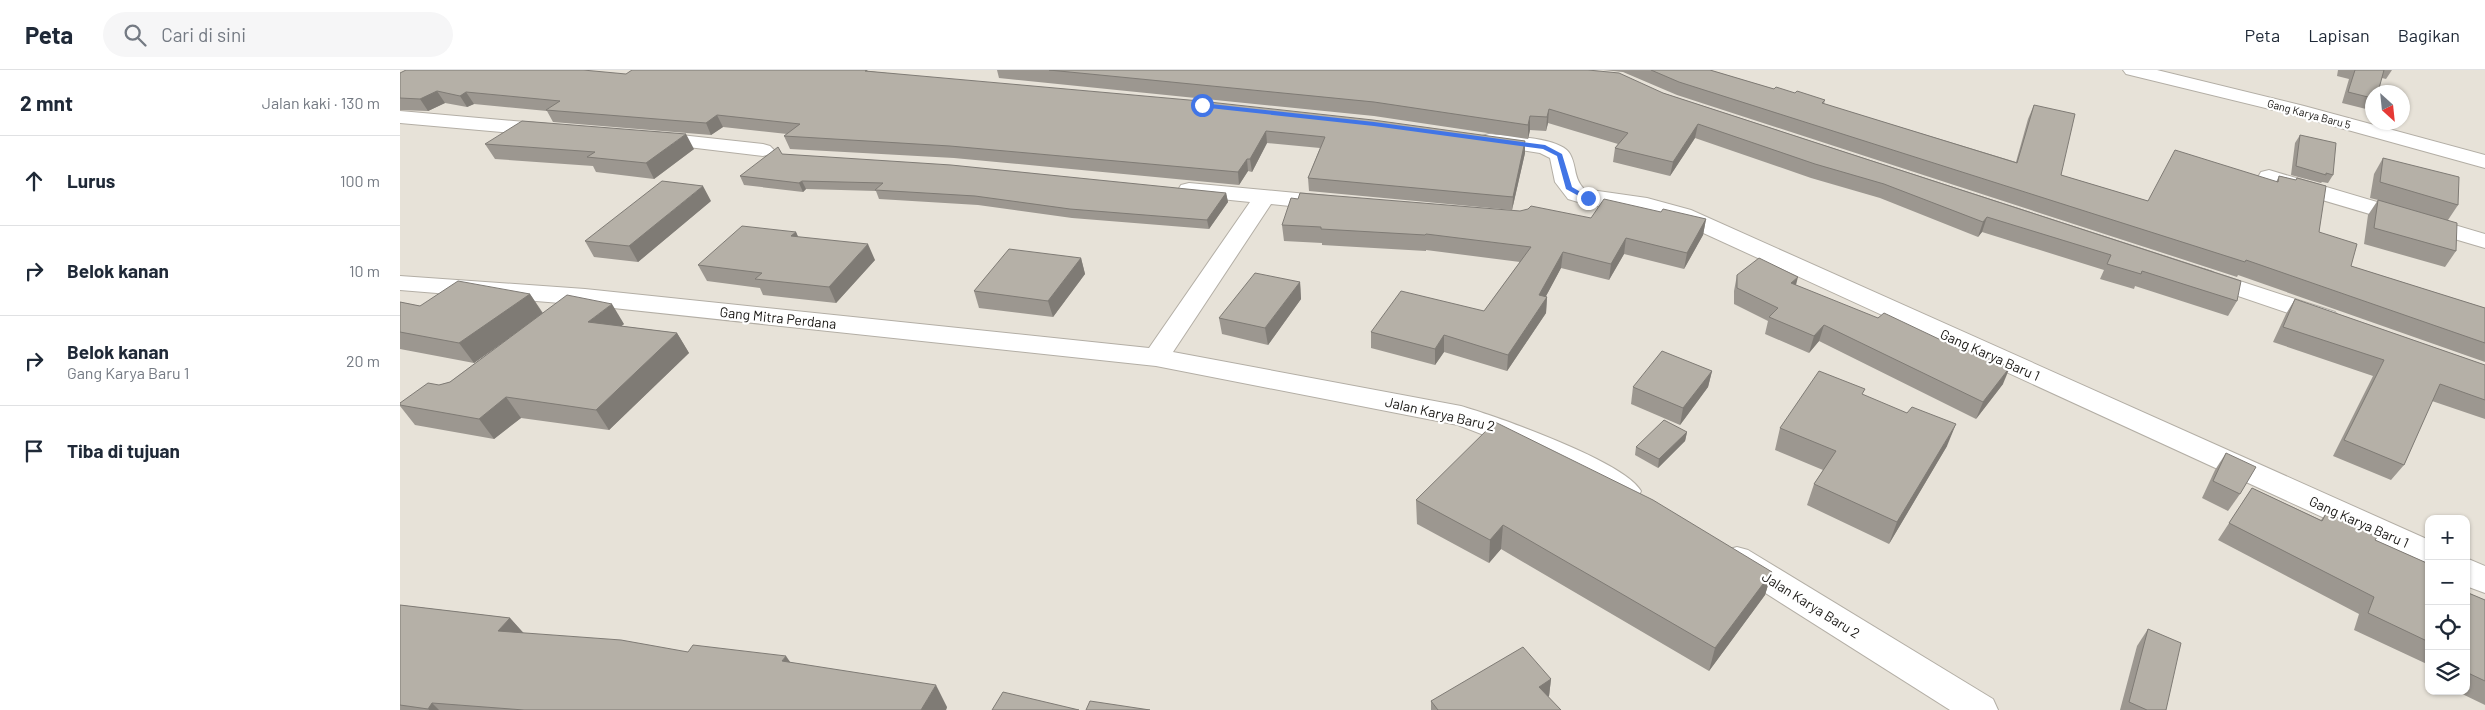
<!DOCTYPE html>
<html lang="id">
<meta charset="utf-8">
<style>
body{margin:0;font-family:Barlow,sans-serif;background:#f6f6f7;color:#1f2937}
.controls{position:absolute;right:15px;bottom:15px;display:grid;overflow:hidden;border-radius:10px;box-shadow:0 1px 4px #0004}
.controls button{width:45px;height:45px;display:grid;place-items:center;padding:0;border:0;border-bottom:1px solid #e0e1e3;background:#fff;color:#1f2937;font:25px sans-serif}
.compass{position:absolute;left:1965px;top:15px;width:45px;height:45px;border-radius:50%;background:#fff;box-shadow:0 1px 4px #0004;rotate:153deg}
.stop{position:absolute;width:15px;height:15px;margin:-11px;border:4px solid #4175e6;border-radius:50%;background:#fff}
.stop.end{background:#4175e6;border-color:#fff;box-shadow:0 1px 5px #0008}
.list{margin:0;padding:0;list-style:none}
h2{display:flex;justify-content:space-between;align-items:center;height:65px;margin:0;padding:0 20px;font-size:21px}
h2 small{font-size:16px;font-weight:400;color:#747a83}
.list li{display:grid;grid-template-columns:32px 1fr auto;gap:15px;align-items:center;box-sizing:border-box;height:90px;padding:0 20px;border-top:1px solid #e0e1e3}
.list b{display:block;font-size:19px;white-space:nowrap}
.list p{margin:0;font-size:16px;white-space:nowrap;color:#747a83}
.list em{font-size:16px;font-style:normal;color:#747a83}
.icon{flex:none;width:28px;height:28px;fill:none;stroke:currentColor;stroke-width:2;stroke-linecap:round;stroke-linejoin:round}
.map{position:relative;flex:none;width:2085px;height:640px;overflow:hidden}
header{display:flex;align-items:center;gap:30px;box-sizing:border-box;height:70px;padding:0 25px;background:#fff;border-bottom:1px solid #e0e1e3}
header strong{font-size:24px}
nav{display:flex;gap:28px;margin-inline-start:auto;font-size:18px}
.search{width:350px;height:45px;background:#f6f6f7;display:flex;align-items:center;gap:12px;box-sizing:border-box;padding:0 18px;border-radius:28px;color:#747a83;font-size:19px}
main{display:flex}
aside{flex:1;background:#fff}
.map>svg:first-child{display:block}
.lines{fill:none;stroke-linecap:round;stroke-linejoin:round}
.minor-casing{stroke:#b3aea5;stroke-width:2}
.minor{fill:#fff;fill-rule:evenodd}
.wall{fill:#9c9790}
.shaded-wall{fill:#7f7b75}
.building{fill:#b5b0a7;stroke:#7f7b75}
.route{fill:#4175e6}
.labels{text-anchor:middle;stroke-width:4.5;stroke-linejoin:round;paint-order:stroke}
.far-street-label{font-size:11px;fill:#181613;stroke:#fff}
.street-label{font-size:14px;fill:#181613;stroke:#fff}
</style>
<header>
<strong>Peta</strong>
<div class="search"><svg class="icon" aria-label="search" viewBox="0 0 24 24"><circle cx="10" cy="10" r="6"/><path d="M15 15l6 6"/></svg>Cari di sini</div>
<nav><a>Peta</a><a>Lapisan</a><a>Bagikan</a></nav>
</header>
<main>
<aside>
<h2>2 mnt<small>Jalan kaki · 130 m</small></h2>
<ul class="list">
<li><svg class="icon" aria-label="ahead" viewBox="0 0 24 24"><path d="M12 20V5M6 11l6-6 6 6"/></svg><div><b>Lurus</b></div><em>100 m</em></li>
<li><svg class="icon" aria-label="right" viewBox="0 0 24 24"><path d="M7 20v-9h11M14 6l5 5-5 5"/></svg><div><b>Belok kanan</b></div><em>10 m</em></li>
<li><svg class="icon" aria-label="right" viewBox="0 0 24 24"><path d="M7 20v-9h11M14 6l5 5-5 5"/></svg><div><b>Belok kanan</b><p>Gang Karya Baru 1</p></div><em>20 m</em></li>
<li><svg class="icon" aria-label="arrive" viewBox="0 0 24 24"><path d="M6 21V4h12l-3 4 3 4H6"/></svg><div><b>Tiba di tujuan</b></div></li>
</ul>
</aside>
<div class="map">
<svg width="2085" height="640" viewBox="0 0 2085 640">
<rect width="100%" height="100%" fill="#e7e2d8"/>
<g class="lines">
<g class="minor-casing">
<g id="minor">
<path d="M1723,0H1757L1904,36L2085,85V98L1890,44L1726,4Z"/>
<path d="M0,41L148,54L155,56L158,60L155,64L148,66L0,53Z"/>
<path d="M253,62L363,74L370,76L374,80L370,84L363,86L246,72L243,68L246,64Z"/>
<path d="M1089,64C1107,66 1161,67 1170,84C1177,97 1173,107 1184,119L1247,128L1291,140L2029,470V496L1275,150L1245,142L1188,135L1168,129L1155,112L1150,88L1140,83L1082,74L1079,70L1082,66Z"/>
<path d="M1869,100L2085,164V178L1861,112L1858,107L1861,102Z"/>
<path d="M789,113L928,126L936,128L939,133L936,138L928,140L871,134L773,282L1061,336C1098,347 1224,391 1241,421L1237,429L1226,432L1215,429L1136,385L1058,355L756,296L185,235L0,220V206L185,219L749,278L850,132L781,125L778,120L781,115Z"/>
<path d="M1803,199L1935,242L1939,248L1935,254L1926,256L1794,211L1791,206L1794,201Z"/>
<path d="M1337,477L1348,480L1593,629L1598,640H1550L1326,498L1321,489L1326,480Z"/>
<path d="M2066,488L2085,496V523L2066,516Z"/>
</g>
</g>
<use href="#minor" class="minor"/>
</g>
<g class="wall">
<path d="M467,0L468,1L1125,71V83L1112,140L909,121L908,108L920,78L867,73L852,102L848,101L839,115L554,88L390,79L384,66L387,64L323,57L311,65L153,52L147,41L74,34L67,37L45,33L28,41L0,40V3L226,4Z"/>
<path d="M597,0H1188L1263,23L1813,201L1837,231L1828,246L1735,216L1734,219L1700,209L1704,200L1582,162L1578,167L1480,128L1411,108L1295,68L1270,106L1213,92L1215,78L1218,74L1148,53L1146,61L1130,60L1128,69L974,46L599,8Z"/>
<path d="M1203,0H1310L1374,19L1425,30L1424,34L1616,92L1628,49L1634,35L1661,105L1748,131L1876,112L1879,106L1896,110L1897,108L1919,162L1951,196L2085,238V292L1838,205L1837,207L1277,25L1223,2Z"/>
<path d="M1938,0H1992L1986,9L1982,8L1972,22V35L1970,40L1942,33L1949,9L1937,6Z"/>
<path d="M1900,65L1933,105L1928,113L1922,112L1921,113L1891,105L1895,73Z"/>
<path d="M85,74L294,79L254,109L196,102L193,96L95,89Z"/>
<path d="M382,84L826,123L828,132L809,159L672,148L578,135L479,129L476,121L406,119L403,122L344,115L340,106Z"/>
<path d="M1983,88L2058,135L2048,150L2056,181L2045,197L1964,174L1968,145L1978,130L1970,128L1974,104Z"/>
<path d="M311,131L238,192L194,187L185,171Z"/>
<path d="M1261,142L1306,149L1303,165L1284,199L1224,184L1209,210L1161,198L1146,226L1147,227L1146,243L1107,301L1044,282L1035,295L971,278V262L1084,241L1120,192L1026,180V181L922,175V173L884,171L882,155L1191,148Z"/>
<path d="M396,162L398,167L475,190L436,233L363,225L360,218L307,211L298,195Z"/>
<path d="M681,188L685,204L653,247L579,238L574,221Z"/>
<path d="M1337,205L1396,215L1603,314L1576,349L1419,271L1409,283L1365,264L1368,251L1334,234V221Z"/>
<path d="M900,212L901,229L868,275L822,264L819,248Z"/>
<path d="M130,224L143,243L224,254L221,256L277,263L289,283L209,360L121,348L94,369L15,355L0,336V333L39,315L50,312L125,256L74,293L0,279V232L20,236Z"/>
<path d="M1895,229L2085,295V349L2032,331L2004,395L1991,410L1933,386L1973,306L1873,272L1886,244Z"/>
<path d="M1312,301L1308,317L1280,355L1231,334L1233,317Z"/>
<path d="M1463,325L1547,376L1489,474L1407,435L1414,414L1423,400L1375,380L1380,358Z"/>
<path d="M1287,362L1285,371L1258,398L1235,385L1236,377Z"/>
<path d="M1826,383L1840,424L1828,441L1802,428L1815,400Z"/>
<path d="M1852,418L1921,450L1927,442L1975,470L2029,494V595L1954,560L1959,544L1818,470Z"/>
<path d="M1016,430L1372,502L1365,525L1309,601L1101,479L1089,493L1017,454Z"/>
<path d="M2066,522L2085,530V635L2056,621H2066Z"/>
<path d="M0,535L110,548L123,563L288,582L390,592L547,637L546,640H0Z"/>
<path d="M1748,559L1766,640H1720L1737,576Z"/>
<path d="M1151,609L1149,626L1148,627L1161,640H1031V631Z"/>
</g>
<g class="shaded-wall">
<path d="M37,21L45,33L28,41L20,29Z"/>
<path d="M66,22L74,34L67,37L60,26Z"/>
<path d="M1149,39L1148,53L1146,61L1147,47Z"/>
<path d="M317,45L323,57L311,65L306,53Z"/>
<path d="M1130,46V60L1128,69V55Z"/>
<path d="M1298,54L1295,68L1270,106L1273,92Z"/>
<path d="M866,61L867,73L852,102L850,89Z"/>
<path d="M286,64L294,79L254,109L246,93Z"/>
<path d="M1125,71V83L1112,140L1113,127Z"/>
<path d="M847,89L848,101L839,115L838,102Z"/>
<path d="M402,111L406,119L403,122L399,113Z"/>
<path d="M303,116L311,131L238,192L229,176Z"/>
<path d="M826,123L828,132L809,159L807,150Z"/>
<path d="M1587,147L1582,162L1578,167L1583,152Z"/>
<path d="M1306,149L1303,165L1284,199L1287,183Z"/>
<path d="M396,162L403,178L391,166Z"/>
<path d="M1226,168L1224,184L1209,210L1211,194Z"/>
<path d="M468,174L475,190L436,233L429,217Z"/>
<path d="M1163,182L1161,198L1138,241L1139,225Z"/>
<path d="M681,188L685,204L653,247L648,231Z"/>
<path d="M1398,207L1394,223L1391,213Z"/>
<path d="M900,212L901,229L868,275L865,258Z"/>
<path d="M130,224L143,244L74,293L59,273Z"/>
<path d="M1147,227L1146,243L1107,301L1108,285Z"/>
<path d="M212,234L224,254L201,272L188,252Z"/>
<path d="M1424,255L1419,271L1409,283L1414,266Z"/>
<path d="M277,263L289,283L209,360L196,340Z"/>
<path d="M1044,265V282L1035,295V279Z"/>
<path d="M1610,297L1603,314L1576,349L1583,332Z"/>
<path d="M1312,301L1308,317L1280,355L1283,338Z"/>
<path d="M106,327L121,348L94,369L79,349Z"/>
<path d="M1556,354L1547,376L1489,474L1497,452Z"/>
<path d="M1287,362L1285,371L1258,398L1259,389Z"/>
<path d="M1103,455L1101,479L1089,493L1090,470Z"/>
<path d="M1372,502L1365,525L1309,601L1315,578Z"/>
<path d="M110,548L130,570L98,561Z"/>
<path d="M386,586L401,608L382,591Z"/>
<path d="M1151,609L1149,626L1138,633L1139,617Z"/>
<path d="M536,615L547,637L546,640H521Z"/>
<path d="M32,633L39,640H29L28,639Z"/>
</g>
<g class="building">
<path d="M6,0H183L226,4L232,0H467L465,1L800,31L973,50L1125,71L1113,127L908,108L925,67L866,61L850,89H847L838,102L550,76L384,66L400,54L317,45L306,53L146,40L160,31L66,22L60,26L37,21L20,29L0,28V3Z"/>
<path d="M649,0H1188L1219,3L1263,23L1841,211L1837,231L1742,201L1741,204L1707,194L1711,185L1587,147L1583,152L1484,114L1415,94L1298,54L1273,92L1215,78L1228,63L1149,39L1147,47L1130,46L1128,55L974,32Z"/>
<path d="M1251,0H1310L1374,19L1376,17L1395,23L1397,21L1425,30L1422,33L1617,93L1634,35L1675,44L1661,105L1748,131L1775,80L1878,112L1879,106L1896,110L1897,108L1926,116L1919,162L1957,174L1951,196L2085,238V273L1846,190L1845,192L1279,12Z"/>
<path d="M1955,0H1984L1978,22H1972V28L1948,22Z"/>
<path d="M122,51L286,64L246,93L187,87L195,82L85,74Z"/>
<path d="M1900,65L1936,73L1933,105L1926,103V105L1896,96Z"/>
<path d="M378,77L382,84L551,95L826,123L807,150L670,139L575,126L475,120L483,113L402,111L399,113L340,106Z"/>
<path d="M1983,88L2059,107L2058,135L1980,112Z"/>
<path d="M262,111L303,116L229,176L185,171Z"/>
<path d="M900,123L1120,141L1128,139L1131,136L1191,148L1204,129L1261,142L1263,139L1306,149L1287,183L1226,168L1211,194L1163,182L1139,225L1147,227L1108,285L1044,265L1035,279L971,262L1001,221L1084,241L1131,177L1026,164L1025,165L921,159V157L882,155L891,128L898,129Z"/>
<path d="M1978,130L2057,153L2056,181L1974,158Z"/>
<path d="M342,156L396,162L391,166L468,174L429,217L355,209L362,203L298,195Z"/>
<path d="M609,179L681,188L648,231L574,221Z"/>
<path d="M1359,188L1398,207L1391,213L1478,248L1484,243L1562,280L1564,278L1610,297L1583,332L1424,255L1414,266L1369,247L1378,238L1337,218V205Z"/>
<path d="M855,203L900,212L865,258L819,248Z"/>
<path d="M58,211L130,224L59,273L0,262V232L20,236Z"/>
<path d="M167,225L212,234L188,252L277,263L196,340L106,327L79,349L0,335V333L28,313L39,315L50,312Z"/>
<path d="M1895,229L2085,295V330L2040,314L2004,395L1944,370L1984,290L1883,257Z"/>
<path d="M1262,281L1312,301L1283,338L1233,317Z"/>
<path d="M1419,301L1465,319L1462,324L1507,343L1512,337L1556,354L1497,452L1414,414L1436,381L1380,358Z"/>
<path d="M1264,350L1287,362L1259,389L1236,377Z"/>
<path d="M1095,352L1253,430L1372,502L1315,578L1103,455L1090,470L1016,430Z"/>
<path d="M1826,383L1856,397L1840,424L1813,411Z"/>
<path d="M1852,418L1922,451L1927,442L1977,467L1975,470L2029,494V572L1968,543L1974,527L1829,453Z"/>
<path d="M2066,522L2085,530V611L2066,602Z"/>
<path d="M0,535L110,548L98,561L221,570L288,582L293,575L386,586L382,591L536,615L521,640H124L32,633L28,639L0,635Z"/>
<path d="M1748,559L1781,573L1766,640H1747L1729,632Z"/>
<path d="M1123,577L1151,609L1139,617L1161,640H1038L1031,631Z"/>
<path d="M603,622L679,640H592Z"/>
<path d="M690,631L750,640H686Z"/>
</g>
<path class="route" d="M802,33L974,52L1145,75L1162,84L1172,117L1191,128L1186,130L1166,119L1157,86L1143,79L974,56L800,37Z"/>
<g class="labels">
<g class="far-street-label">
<text transform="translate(1909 44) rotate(15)" y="4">Gang Karya Baru 5</text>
</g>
<g class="street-label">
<text transform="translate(378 248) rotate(6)" y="5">Gang Mitra Perdana</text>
<text transform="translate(1590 285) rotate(24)" y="5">Gang Karya Baru 1</text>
<text transform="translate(1040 344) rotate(13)" y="5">Jalan Karya Baru 2</text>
<text transform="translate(1959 452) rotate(24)" y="5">Gang Karya Baru 1</text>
<text transform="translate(1411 535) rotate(32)" y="5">Jalan Karya Baru 2</text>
</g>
</g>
</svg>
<div class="controls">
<button>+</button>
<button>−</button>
<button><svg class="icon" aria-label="locate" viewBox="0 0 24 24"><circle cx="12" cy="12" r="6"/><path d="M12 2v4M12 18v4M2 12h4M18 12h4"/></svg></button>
<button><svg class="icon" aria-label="layers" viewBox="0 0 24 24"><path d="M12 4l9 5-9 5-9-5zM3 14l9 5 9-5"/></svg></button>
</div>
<svg class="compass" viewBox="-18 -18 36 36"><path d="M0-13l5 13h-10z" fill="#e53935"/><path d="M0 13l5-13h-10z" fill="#747a83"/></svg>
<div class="stop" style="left:802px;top:35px"></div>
<div class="stop end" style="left:1188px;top:128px"></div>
</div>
</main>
